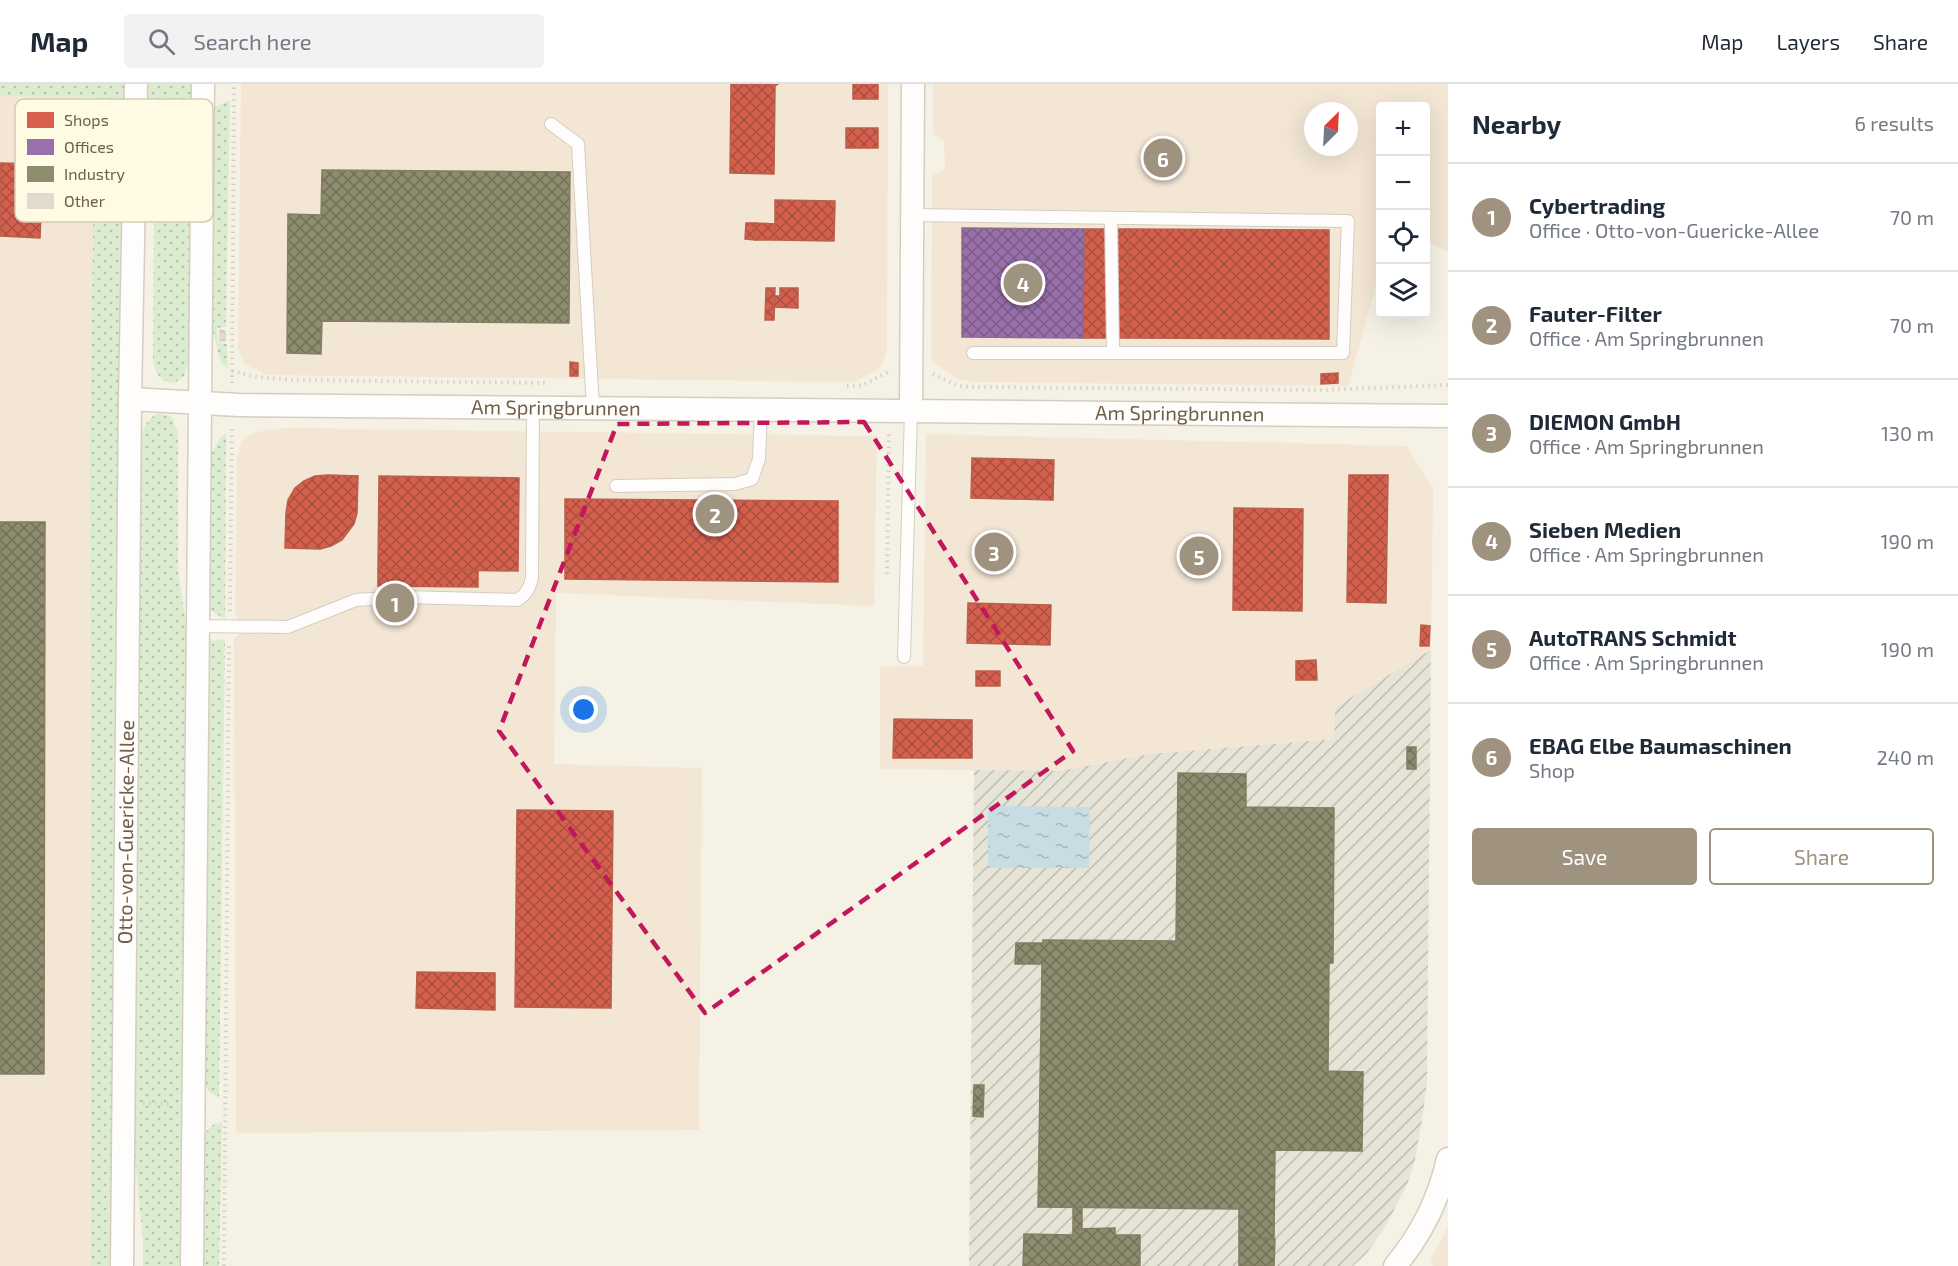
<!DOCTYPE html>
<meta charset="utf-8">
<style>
body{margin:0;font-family:"Exo 2",sans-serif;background:#f2f2f3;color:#1f2937}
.controls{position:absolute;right:18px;top:18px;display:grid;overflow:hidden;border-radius:6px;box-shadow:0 6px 24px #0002}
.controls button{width:54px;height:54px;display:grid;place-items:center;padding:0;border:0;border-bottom:2px solid #e0e1e3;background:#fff;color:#1f2937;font:30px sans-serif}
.compass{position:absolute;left:1304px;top:18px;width:54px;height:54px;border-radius:50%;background:#fff;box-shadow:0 6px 24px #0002;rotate:24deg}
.you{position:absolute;left:584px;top:626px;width:21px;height:21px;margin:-15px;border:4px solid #fff;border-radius:50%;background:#1a73e8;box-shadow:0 0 0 9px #1a73e833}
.badge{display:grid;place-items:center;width:39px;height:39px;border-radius:50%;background:#9f927f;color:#fff;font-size:20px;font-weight:700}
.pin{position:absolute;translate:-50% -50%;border:3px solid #fff;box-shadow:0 2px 6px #0006}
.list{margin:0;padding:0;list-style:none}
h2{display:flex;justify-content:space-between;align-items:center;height:78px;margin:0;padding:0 24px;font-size:26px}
h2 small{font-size:20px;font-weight:400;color:#747a83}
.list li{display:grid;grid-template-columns:39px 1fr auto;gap:18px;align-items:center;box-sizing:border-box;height:108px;padding:0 24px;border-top:2px solid #e0e1e3}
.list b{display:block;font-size:22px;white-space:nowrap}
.list p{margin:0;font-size:20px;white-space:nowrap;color:#747a83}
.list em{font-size:20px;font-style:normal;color:#747a83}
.actions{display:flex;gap:12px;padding:18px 24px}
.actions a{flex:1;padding:14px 0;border:2px solid #9f927f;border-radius:6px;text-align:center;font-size:21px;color:#9f927f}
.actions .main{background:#9f927f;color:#fff}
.icon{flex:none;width:33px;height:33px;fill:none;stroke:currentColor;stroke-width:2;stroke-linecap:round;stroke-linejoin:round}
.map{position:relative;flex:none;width:1448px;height:1182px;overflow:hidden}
header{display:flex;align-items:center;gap:36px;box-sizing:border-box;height:84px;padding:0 30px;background:#fff;border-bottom:2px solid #e0e1e3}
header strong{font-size:28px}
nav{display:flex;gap:33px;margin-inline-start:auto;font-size:21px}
.search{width:420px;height:54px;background:#f2f2f3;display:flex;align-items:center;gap:15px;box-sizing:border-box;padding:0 21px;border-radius:6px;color:#747a83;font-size:22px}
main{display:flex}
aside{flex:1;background:#fff}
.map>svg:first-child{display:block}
.commercial{fill:#f3e6d5;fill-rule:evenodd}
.industrial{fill:url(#industrial-furrows)}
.grass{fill:url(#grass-dots)}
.water{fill:url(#water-ripples)}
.shops{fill:url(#shops-cross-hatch);stroke:#b7604c;stroke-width:1.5}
.offices{fill:url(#offices-cross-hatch);stroke:#8d6b8d;stroke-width:1.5}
.industry{fill:url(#industry-cross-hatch);stroke:#847e63;stroke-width:1.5}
.building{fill:url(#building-cross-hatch);stroke:#ddd6c8;stroke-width:1.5}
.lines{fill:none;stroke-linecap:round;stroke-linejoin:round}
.service-casing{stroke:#d3cec1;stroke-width:14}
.minor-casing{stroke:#d3cec1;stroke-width:25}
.path{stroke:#d6d0c8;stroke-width:4;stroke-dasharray:1.5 4.5;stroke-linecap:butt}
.service{stroke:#fefdfb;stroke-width:12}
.minor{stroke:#fefdfb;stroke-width:22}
.marked{fill:none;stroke:#c2185b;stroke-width:4.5;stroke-dasharray:12 8;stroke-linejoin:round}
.labels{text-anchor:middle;stroke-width:6;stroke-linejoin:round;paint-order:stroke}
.street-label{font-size:20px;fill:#705f48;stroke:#fefae4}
.key{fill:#fefae4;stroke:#d3ccb5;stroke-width:1.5}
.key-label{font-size:16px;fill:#705f48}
</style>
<header>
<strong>Map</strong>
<div class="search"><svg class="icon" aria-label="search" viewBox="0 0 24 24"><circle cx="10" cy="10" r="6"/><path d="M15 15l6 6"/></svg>Search here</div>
<nav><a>Map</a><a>Layers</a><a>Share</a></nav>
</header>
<main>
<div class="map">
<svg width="1448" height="1182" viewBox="0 0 1448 1182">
<defs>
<pattern id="industrial-furrows" width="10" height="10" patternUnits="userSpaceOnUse" patternTransform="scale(1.5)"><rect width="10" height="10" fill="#e6e3d7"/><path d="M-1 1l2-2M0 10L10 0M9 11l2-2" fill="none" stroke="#bfbbb0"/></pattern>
<pattern id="grass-dots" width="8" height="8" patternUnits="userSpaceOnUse" patternTransform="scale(1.5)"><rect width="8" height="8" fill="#dcecd0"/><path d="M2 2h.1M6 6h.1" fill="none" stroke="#b7c2ab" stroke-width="1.8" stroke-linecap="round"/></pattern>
<pattern id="water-ripples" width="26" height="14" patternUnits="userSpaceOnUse" patternTransform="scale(1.5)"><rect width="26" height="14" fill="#c8dce4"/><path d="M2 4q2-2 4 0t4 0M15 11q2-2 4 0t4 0" fill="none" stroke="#a7b6bb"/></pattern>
<pattern id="shops-cross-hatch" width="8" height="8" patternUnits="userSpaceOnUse" patternTransform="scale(1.5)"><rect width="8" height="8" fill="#d6604d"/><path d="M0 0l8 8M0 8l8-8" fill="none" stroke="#a94f3f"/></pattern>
<pattern id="offices-cross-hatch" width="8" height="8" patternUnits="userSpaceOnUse" patternTransform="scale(1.5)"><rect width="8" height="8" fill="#9970ab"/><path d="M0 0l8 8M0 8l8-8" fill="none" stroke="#7b5b86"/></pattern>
<pattern id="industry-cross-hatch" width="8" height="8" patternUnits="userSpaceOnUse" patternTransform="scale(1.5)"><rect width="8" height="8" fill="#8c8c6e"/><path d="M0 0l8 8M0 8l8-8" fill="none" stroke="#727058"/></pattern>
<pattern id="building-cross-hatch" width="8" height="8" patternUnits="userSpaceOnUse" patternTransform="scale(1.5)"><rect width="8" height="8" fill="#e1dacd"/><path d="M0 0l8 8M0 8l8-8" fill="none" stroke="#bbb4a8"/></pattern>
</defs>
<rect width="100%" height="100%" fill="#f5f2e5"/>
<g class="commercial">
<path d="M241,0H888L887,267L881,282L874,288L854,298L267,291L244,280L238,264Z"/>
<path d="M933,0H1448V168L1426,156V22H1380V187L1348,302L971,298L957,295L931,277L932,92L945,84L944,57L933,50ZM1313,27H1349V63H1313Z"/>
<path d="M0,12L95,13L90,350L91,1182H0Z"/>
<path d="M291,344L877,352L874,522L556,509L554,680L702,684L699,1046L236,1049L234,554L238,552V534L235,530L237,374L242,356L250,350L266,346Z"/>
<path d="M926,350L1407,362L1433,405L1431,566L1335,623L1334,655L1149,670L1060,687L880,685V583L923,582Z"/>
<path d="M1448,1143V1182H1433L1430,1177Z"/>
</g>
<path class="industrial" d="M1431,566L1427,998L1423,1030L1415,1076L1407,1101L1384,1145L1367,1169L1353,1182H969L974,686L1060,687L1149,670L1334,655L1335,623Z"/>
<g class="grass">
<path d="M0,0H124L112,1182H91L90,350L95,13L0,12Z"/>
<path d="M144,0H194L190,274L184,293L174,299C160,297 155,290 153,276L154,122L151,83L144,41Z"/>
<path d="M230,16L226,243L217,244L218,258L227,260L228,285L221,278L212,246L214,23Z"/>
<path d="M159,329L172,333L178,350V487L188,554L182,1182H143V1157L133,1056L140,377C141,358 139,338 159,329Z"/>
<path d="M226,349L225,535L210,526L212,369L220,354Z"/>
<path d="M225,555L219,1014L208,1007L204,998L210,557Z"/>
<path d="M222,1038L219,1182H203L204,1053C208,1043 212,1040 222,1038Z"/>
</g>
<path class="water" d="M988,722L1090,723L1089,784H988Z"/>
<g class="shops">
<path d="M731,0H778L775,2L774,90L730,89Z"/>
<rect x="853" y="0" width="25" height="15"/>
<rect x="846" y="44" width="32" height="20"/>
<path d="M0,79L43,80L40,154L0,152Z"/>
<path d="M775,116L835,117L834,157L775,156Z"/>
<path d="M746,139H755V156L745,155Z"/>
<path d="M755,139L775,140V156H755Z"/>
<path d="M1084,145H1129L1128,254H1083Z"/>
<path d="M1129,145L1329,146V255L1128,254Z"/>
<path d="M766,204H775L774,236H765Z"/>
<path d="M780,204H798V224L774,223L775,212H780Z"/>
<path d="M570,278L578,279V292H570Z"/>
<path d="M1338,289V299L1321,300V290Z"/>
<path d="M972,374L1054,376L1053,416L971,414Z"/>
<path d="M328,391L358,392L357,429L354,440L342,456L331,462L320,465L285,464L286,429L288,416L295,404L304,397L315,392Z"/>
<path d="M1349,391H1388L1386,519L1347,518Z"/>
<path d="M379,392L519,394L518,487L378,485Z"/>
<path d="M565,415L838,417V498L565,495Z"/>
<path d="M1234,424L1303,425L1302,527L1233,526Z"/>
<path d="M378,485L478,486V503L378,502Z"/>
<path d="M968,519L1051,521L1050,561L967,559Z"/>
<path d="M1421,541L1430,542L1429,562H1420Z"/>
<path d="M1316,576L1317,596H1296V577Z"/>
<rect x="976" y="587" width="24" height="15"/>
<path d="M894,635L972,636V674H893Z"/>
<path d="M517,726L613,727L611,924L515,923Z"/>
<path d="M417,888L495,889V926L416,924Z"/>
</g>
<path class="offices" d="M962,144L1084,145L1083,254L962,253Z"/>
<g class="industry">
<path d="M322,86L570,88L569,239L322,237L321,270L287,269L288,130L321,131Z"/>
<path d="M0,438H45L44,990H0Z"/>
<rect x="1407" y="663" width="9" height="22"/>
<path d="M1178,689L1246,690V723L1334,724L1333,879H1329L1328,987L1363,988L1362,1067L1275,1066L1274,1154H1239V1125L1038,1123L1042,880H1015L1016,859H1043V856L1176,857Z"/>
<path d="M974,1001H984L983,1033L973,1032Z"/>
<path d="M1073,1123H1082V1144L1073,1145Z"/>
<path d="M1115,1144V1151H1140V1182H1023L1024,1150L1073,1151V1145Z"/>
<path d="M1239,1154L1275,1155L1274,1182H1239Z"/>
</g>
<path class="building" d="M220,246L225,247V257H220Z"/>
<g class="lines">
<g class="service-casing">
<g id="service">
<path d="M551,40L578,60L593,324"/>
<path d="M913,131L1348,137L1343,269H973"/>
<path d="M1111,134L1113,269"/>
<path d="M616,402L735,400L752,395L759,375L761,326"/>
<path d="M198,542L288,543L356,516L403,513L517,516C527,510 529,505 532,494L533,323"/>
<path d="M904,573L911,327"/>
</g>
</g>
<g class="minor-casing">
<g id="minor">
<path id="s1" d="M130,315L239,321L1448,332"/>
<path d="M911,327L913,0"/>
<path id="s2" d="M122,1182L130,315L136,0"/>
<path d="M192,1182L203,0"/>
<path d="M1395,1182C1421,1151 1439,1115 1448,1075"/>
</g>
</g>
<g class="path">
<path d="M156,18H181"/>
<path d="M101,89L104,18H115"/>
<path d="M232,287L257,293L296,296L549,299"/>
<path d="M933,290L959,302L974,303L1322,306L1448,301"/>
<path d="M232,299L234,0"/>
<path d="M847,302L863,301L890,287"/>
<path d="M887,490L889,348"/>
<path d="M230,527L232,343"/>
<path d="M143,1019L172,1020"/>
<path d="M224,1182L229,559"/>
</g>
<use href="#service" class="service"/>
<use href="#minor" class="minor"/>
</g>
<path class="marked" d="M864,338L1073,667L705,929L499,647L617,340Z"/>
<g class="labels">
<g class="street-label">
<text dy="7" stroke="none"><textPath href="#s1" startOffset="426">Am Springbrunnen</textPath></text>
<text dy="7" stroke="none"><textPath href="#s1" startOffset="1050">Am Springbrunnen</textPath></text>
<text dy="7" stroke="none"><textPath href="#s2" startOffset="434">Otto-von-Guericke-Allee</textPath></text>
</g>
</g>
<rect x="15" y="15" width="198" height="123" rx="9" class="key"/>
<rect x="27" y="28" width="27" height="16" fill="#d6604d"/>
<rect x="27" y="55" width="27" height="16" fill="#9970ab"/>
<rect x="27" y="82" width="27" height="16" fill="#8c8c6e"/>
<rect x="27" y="109" width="27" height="16" fill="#e1dacd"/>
<g class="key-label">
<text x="64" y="42">Shops</text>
<text x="64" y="69">Offices</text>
<text x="64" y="96">Industry</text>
<text x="64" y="123">Other</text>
</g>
</svg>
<div class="controls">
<button>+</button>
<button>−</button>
<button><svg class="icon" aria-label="locate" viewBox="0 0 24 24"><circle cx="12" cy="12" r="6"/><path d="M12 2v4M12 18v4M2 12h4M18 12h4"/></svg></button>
<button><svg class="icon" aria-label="layers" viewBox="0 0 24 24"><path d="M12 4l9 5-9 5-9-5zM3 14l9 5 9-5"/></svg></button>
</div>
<svg class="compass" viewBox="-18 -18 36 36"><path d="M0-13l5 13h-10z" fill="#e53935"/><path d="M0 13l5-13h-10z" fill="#747a83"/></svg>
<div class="you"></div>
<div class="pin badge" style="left:395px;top:519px">1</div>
<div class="pin badge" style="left:715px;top:430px">2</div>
<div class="pin badge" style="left:994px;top:468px">3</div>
<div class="pin badge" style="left:1023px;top:199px">4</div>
<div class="pin badge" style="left:1199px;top:472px">5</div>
<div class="pin badge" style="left:1163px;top:74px">6</div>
</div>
<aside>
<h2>Nearby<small>6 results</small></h2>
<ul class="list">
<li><span class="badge">1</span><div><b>Cybertrading</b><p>Office · Otto-von-Guericke-Allee</p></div><em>70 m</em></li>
<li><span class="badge">2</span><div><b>Fauter-Filter</b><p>Office · Am Springbrunnen</p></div><em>70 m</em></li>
<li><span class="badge">3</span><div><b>DIEMON GmbH</b><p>Office · Am Springbrunnen</p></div><em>130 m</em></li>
<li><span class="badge">4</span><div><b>Sieben Medien</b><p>Office · Am Springbrunnen</p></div><em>190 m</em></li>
<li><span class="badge">5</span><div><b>AutoTRANS Schmidt</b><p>Office · Am Springbrunnen</p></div><em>190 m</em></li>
<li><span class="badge">6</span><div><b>EBAG Elbe Baumaschinen</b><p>Shop</p></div><em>240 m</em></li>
</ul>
<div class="actions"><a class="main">Save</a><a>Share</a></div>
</aside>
</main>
